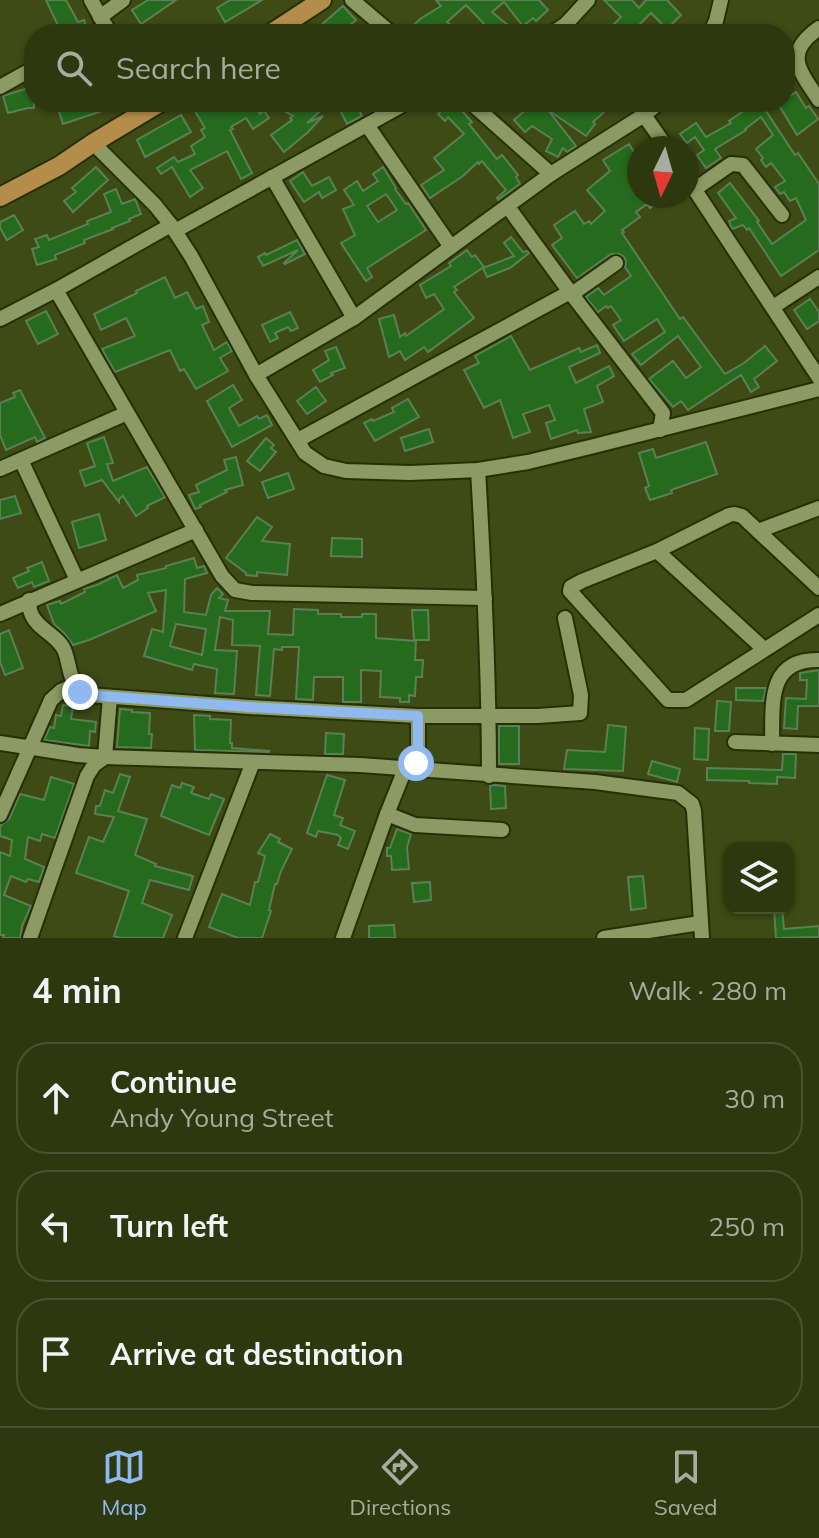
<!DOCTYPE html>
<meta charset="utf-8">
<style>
body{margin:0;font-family:Mulish,sans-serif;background:#3a431d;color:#f1f3f6}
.controls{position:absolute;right:24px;bottom:24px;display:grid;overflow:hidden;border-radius:16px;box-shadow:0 2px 6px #0004}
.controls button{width:72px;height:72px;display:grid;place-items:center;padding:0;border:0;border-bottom:2px solid #49522f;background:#2e380f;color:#f1f3f6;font:40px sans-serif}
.compass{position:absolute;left:627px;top:136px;width:72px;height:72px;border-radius:50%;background:#2e380f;box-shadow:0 2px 6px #0004;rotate:185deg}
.stop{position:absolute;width:24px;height:24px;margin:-18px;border:6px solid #90b9f0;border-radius:50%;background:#fff}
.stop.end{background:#90b9f0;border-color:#fff;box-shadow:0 2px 8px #0008}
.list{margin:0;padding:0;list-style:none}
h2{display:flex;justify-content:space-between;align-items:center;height:104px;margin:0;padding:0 32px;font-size:34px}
h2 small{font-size:26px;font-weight:400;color:#a7ac9e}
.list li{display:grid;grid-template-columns:52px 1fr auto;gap:24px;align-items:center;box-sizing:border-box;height:112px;margin:0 16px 16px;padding:0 16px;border:2px solid #49522f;border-radius:32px}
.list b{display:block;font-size:30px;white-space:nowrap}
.list p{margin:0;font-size:26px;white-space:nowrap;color:#a7ac9e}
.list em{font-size:26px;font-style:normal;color:#a7ac9e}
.icon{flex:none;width:44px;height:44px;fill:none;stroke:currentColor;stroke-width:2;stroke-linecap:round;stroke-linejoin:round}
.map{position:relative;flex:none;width:819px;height:938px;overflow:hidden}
.search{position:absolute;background:#2e380f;box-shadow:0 2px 6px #0004;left:24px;right:24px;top:24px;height:88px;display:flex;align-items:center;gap:20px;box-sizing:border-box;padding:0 28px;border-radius:32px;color:#a7ac9e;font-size:30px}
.sheet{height:488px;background:#2e380f}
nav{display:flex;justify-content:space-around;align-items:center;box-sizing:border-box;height:112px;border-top:2px solid #49522f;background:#2e380f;font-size:22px;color:#a7ac9e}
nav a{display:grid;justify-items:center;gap:4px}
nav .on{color:#90b9f0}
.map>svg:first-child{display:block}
.building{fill:#266a1d;stroke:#5a8054;stroke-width:2;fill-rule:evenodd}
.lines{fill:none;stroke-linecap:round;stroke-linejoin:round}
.minor-casing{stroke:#263006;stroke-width:18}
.major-casing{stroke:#263006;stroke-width:22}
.minor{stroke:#8b9b63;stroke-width:14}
.major{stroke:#b58d4a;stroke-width:18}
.route{stroke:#90b9f0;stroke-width:10}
</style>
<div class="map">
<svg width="819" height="938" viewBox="0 0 819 938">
<rect width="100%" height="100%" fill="#3e4b14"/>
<g class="building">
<path d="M46,0H66L78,22L84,20L86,26L82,34H62Z"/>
<path d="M148,0H176L141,24L132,10Z"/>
<path d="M230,0H262L225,22L217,8Z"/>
<path d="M436,0H539L548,10L536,21L533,18L523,26L504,2L492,12L519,34H486L490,30L466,5L447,22L463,34H415L410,29L420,19L441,6Z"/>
<path d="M604,0H632L639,8L646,0H667L681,15L667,29L651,13L630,34H604L621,17Z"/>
<path d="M343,6L356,20L340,34H311Z"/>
<path d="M34,86V108H28L8,113L3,96Z"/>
<path d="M796,92L806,108L809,106L818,119L797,135L777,102H785V99Z"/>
<path d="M56,102H74L75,105L83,102H99L102,111L63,124Z"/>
<path d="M204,102H253L260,114L264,111L269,118L253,129L246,118L231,127L233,129L230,130L252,173L241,179L227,151L190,170L203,188L190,197L172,167L161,174L157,168L174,157L178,162L195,154L191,146L205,137L201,130L205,128L193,108Z"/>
<path d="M280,102H289L300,108L305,102H330L307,123L323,116L307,133L284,152L271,135L292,120L290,118L293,116L277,107Z"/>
<path d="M353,102H373L359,110L362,116L347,124L339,108Z"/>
<path d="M451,102H454L472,122L469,124L497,159L502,155L518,175L516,177L520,184L498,200L497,198L506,190L482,161L479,164L478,162L463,176L430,198L421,185L444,170L434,158L464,134L448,117L445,121L438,114Z"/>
<path d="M526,102H615L593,122L595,124L586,136L548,110L576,146L567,152L563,148L558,157L546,151L552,139L532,126L525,132L514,120L530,106Z"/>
<path d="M749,102H773L764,108L795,155L798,153L819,184V250L781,276L749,228L747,230L743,225L732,229L729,221L736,218L718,193L730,183L759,221L757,222L772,244L806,220L796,198L790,201L784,192L780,194L775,187L785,181L771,163L766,167L761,160L763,158L756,149L773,135L761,117L745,129L746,130L715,149L721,158L706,168L697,155L704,150L695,137L687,143L680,134L696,123L706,137L731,123L729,121L752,105Z"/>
<path d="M181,115L191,132L145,157L137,140Z"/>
<path d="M629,144L639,160V196H658L655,198L658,202L650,208L647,204L636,212L640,217L622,230L624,232L622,233L680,319L683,317L725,374L744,363L765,346L777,361L754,379L759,387L751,392L741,375L688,410L681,401L673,407L649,379L673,361L686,378L701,367L678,336L641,365L632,354L665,332L657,319L624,341L613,325L621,320L611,306L608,308L606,306L598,312L586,297L598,288L604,295L631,276L625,267L626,261L624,257L619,254H611L577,278L552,245L562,238L554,225L575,211L584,224L589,221L591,224L605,211L587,190L610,171L603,160Z"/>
<path d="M96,167L108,180L73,212L64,201L76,192L72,188Z"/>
<path d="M383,167L396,188L395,189L406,204L408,203L426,230L367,268L372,277L366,281L341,243L355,235L343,209L354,205L344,190L357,181L363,191L378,181L373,174ZM386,194L397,210L378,222L367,206Z"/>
<path d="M303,172L312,186L329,177L336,190L322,198L319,192L304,202L290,181Z"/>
<path d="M116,189L122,204L135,199L141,214L129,219L130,221L112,228L113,229L84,240L85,243L55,255L56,259L37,265L32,249L39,247L35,239L47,235L49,240L88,224L87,221L111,212L104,194Z"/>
<path d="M14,215L23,230L7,240L0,228V222Z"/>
<path d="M511,237L523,252L527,251L529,253L510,268L487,277L483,268L514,256L504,243Z"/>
<path d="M297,240L305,254L285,264L284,263L298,250L263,266L258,257L265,253L266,255Z"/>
<path d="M467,250L472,257L475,255L484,267L454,287L457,290L454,292L474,318L428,352L424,347L405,360L400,351L389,357L379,319L394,315L400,337L405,333L406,336L444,309L434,294L426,298L420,285L451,266L449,263Z"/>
<path d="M165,277L175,298L187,292L196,309L203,306L209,322L202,325L214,350L227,342L232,351L220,358L228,371L196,389L184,369L180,371L170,350L115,372L102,349L135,336L126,318L101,330L94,314L137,293L136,291Z"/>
<path d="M810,299L819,312V321L807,329L794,310Z"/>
<path d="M46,311L58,334L38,344L26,321Z"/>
<path d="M290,312L298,328L291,331L288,327L275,333L278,338L270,342L262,325Z"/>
<path d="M511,336L530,370L579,348L581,352L597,345L600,353L569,367L576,383L609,366L614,376L597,386L603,402L584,409L591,432L578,433L577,430L551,439L546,423L555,420L549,405L523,414L530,432L513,438L500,400L484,408L464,370L479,363L475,356Z"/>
<path d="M336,347L345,368L331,373L333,375L320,382L313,370L329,360L325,351Z"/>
<path d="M233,385L242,400L229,408L239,426L257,416L259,419L267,415L272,425L232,447L207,401Z"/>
<path d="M316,387L326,401L307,414L297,401Z"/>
<path d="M20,390L45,438L37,442L35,437L6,450L0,435V403L15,397L13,393Z"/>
<path d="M408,399L419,417L375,441L364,423L372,419L373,421L394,412L392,408Z"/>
<path d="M429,429L433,442L405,451L401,438Z"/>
<path d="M104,437L113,463L107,464L113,481L147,467L165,497L147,506L148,508L136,516L123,496L119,499V502L102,480L85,486L80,471L95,466L87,443Z"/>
<path d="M266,438L274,445L271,448L276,452L260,471L247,461Z"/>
<path d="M706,442L717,474L671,490L672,493L650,500L645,488L649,486L639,453L653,449L656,458Z"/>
<path d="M236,457L243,485L225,490L227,492L200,505L201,507L195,509L189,495L199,492L196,485L227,470L224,460Z"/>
<path d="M288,473L294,489L268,498L262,482Z"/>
<path d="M15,496L21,513L0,519V500Z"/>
<path d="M99,514L106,540L79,548L72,522Z"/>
<path d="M257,517L272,527L262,541L290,544L287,575L257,572V576L246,575V573L226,558Z"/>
<path d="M332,538L362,539V557L331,556Z"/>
<path d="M194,558L197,568L204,566L207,573L185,579L184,612L206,615L211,595L217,588L223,594L219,598L228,600L225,611H270L268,634L293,635L294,609L318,610V614H341V617H362V614H376V638L416,641L415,660H423L422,677H416L415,696L409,695V702H400V698L380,697L381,671L361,670V702H343V677H314L313,700L296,699L299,647H282V650L274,649L270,696L256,695L260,646L232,645L233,620L220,617L215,650L237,651L234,694L215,693L217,669L194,664L192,670L144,656L152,629L163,632L166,590L148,593L156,611L89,640L73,645L65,634L54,624L47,605L60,601L61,604L85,592L84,589L97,585L117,575L123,588L138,580L137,575L166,568V566ZM176,624L206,629L202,655L170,646Z"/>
<path d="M42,562L49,581L34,587L32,582L18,588L13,578L29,571L27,568Z"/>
<path d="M412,610H428L429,640H414Z"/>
<path d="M9,630L23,668L5,675L0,662V634Z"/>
<path d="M819,670V706H798L797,729L784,728L786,698L806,699L807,680H800V673Z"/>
<path d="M736,688H766L763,701L736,700Z"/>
<path d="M717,701L731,702L729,731H715Z"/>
<path d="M63,705L73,706L71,719L96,722L95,732L90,731L89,746L44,740L50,727L54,728L56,715L61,716Z"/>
<path d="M120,709L132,710V712L150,713L149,734H152L151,748L117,747Z"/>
<path d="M194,715L210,716V719L231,720L230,743H232V748L269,751V752L195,750Z"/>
<path d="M608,725L626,727L623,771L564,769L567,750L605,752Z"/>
<rect x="499" y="726" width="20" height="38"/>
<path d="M695,728L709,729L708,760L694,759Z"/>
<path d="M326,733L344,734L343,754H325Z"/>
<path d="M783,754H796L795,778L777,777V784L749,783V781L707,780V768L782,770Z"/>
<path d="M652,761L680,769L677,782L648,774Z"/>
<path d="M120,774L130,777L118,811L147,819L135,855L156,864L155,866L193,876L189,890L150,880L142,903L172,915L163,938H120L114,936L129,891L76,873L89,837L103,842L114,817L95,814L96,806H100L105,790L113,793Z"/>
<path d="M327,775L345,780L334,815L343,818L340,825L355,831L348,849L338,845L341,838L338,835L318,831L316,837L307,833Z"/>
<path d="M51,777L74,784L55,838L42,834L40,841L28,837L25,859L44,867L39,882L28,879L26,882L11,876L4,895L31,906L22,926L20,938H3L4,935H0V852L10,856L12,840L0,836V828L1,825L9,819L20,794L44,800Z"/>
<path d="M182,783L194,787L191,793L209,799L211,794L224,799L209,835L161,816L172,785L180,788Z"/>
<path d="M494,785L505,786L506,808L491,809L490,786Z"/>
<path d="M397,829L411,834L407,847L409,869L392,870L391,856H387V848H390Z"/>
<path d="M270,834L280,839L278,842L292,849L281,871L277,884H275L269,910L271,911L262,938H238L209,927L222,894L250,905L255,882H258L265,856L258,853Z"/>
<path d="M643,876L646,908L631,910L628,877Z"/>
<path d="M430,882L431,900L414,902L412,883Z"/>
<path d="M774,908H782L784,929L819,926V937L776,938Z"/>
<path d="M394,925L395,938H369V926Z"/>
</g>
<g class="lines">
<g class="minor-casing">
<g id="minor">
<path d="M91,0L110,34"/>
<path d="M352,0L392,34"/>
<path d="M100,17L123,0"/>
<path d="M819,28C783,53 799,70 819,100"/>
<path d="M92,34L106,26"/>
<path d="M551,34L566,24L588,0"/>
<path d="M710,34L716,21L721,0"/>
<path d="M0,87L34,68"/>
<path d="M470,102L551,174"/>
<path d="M644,115L667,148"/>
<path d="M367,125L451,247"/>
<path d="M93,143L155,205L171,225L191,256L256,375L305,453L324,466L346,471L410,473L478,470L528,462L590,447L819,389"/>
<path d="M272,177L354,318"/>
<path d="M687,178L819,378"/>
<path d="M695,189L731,164L743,165L782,215"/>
<path d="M508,207L570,292L663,413L660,430"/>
<path d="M175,231L408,102"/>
<path d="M56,290L222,576L235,590L252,593L485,598"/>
<path d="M572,294L616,263"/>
<path d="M773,307L819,277"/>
<path d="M0,319L56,290L171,225"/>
<path d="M256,375L354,318L551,174L644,115L660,102"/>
<path d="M298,440L570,292"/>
<path d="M21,460L77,580"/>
<path d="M0,469L127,413"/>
<path d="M478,470C484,572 489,673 489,776"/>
<path d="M758,531L819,508"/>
<path d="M657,551L764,649"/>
<path d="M819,588L742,516L734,514L729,515L657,551L582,581L571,587L570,591L668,700H686L819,615"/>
<path d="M29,600C30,605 29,609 31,613C36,629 60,636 65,652C71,669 69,688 88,695L249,707L418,716H538L580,713L581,695L565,618"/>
<path d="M0,614L196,530"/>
<path d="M735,742L819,745"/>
<path d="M0,743L78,755L105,757L360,765L595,782L678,793L692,804L694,811L702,938"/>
<path d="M772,744C773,705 766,659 819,660"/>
<path d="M387,814L415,825L502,830"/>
<path d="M0,815L51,700L61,691L75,685"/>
<path d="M30,938L87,776L94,765L105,757L110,697"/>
<path d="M185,938L253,762"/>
<path d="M343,938L387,814L405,769L416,763L418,757V716"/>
<path d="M604,938L700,923"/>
</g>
</g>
<g class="major-casing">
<g id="major">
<path d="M270,34L322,0"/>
<path d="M0,197L59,166L93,143L161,102"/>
</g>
</g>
<use href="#minor" class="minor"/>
<use href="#major" class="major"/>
</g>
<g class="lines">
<path class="route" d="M80,692L88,695L249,707L418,716V757L416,763"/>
</g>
</svg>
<div class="controls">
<button><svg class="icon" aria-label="layers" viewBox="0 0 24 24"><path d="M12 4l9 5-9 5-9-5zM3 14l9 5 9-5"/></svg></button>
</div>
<svg class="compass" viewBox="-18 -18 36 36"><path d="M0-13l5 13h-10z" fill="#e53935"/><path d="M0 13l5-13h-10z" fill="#a7ac9e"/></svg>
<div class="stop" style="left:416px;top:763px"></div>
<div class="stop end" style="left:80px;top:692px"></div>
<div class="search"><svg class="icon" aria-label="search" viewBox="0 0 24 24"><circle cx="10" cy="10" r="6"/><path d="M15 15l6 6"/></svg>Search here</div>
</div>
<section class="sheet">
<h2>4 min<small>Walk · 280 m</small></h2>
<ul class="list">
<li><svg class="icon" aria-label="ahead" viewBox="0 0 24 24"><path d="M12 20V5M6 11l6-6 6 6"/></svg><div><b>Continue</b><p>Andy Young Street</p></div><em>30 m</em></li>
<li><svg class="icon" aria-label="left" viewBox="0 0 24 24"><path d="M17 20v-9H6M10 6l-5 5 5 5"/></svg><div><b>Turn left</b></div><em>250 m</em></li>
<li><svg class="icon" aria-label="arrive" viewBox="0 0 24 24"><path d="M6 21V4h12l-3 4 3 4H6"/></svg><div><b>Arrive at destination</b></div></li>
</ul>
</section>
<nav>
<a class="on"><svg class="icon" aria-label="map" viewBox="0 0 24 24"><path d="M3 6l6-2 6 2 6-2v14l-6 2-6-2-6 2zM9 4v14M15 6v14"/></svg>Map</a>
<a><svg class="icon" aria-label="directions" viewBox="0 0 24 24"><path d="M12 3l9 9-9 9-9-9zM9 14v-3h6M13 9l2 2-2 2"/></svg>Directions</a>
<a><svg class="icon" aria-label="saved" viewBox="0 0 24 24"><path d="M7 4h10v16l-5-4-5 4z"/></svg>Saved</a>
</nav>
